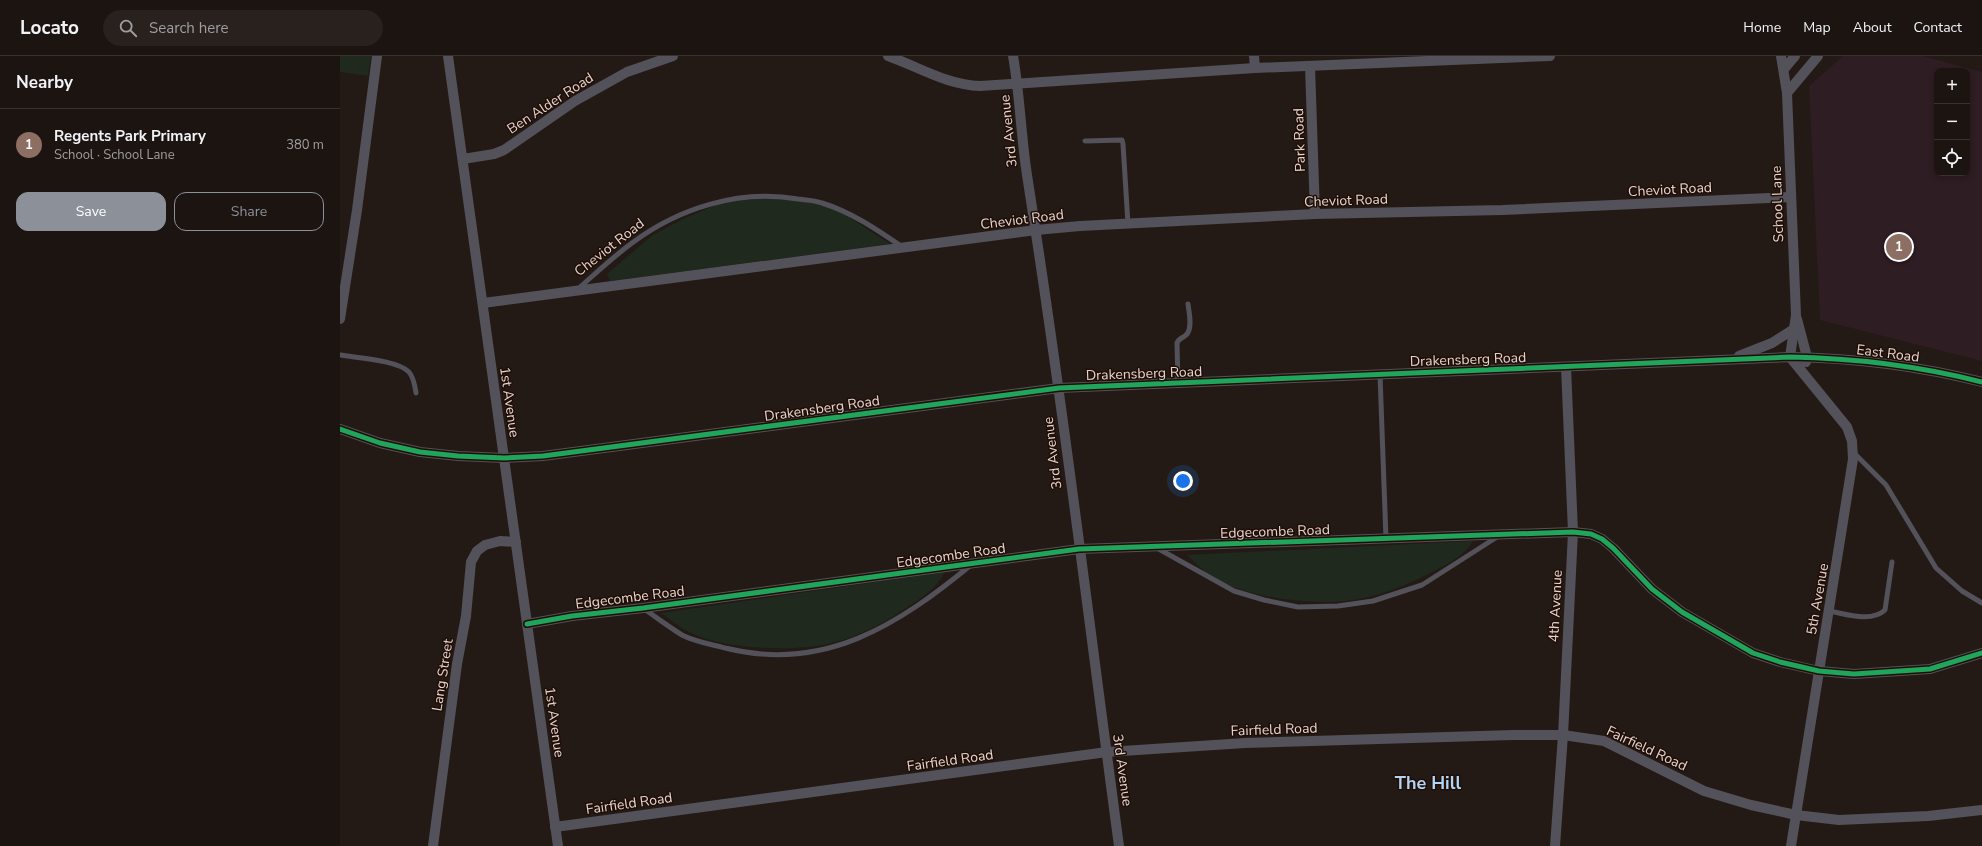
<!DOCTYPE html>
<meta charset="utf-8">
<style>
body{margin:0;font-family:"Nunito Sans",sans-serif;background:#28211e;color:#f1f3f6}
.controls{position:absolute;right:12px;top:12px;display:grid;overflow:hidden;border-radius:8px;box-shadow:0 2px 6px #0003}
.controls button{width:36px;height:36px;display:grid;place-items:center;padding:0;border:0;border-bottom:1px solid #393330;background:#1b1410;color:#f1f3f6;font:20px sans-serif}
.you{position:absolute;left:843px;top:425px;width:14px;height:14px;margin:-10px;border:3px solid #fff;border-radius:50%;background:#1a73e8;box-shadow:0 0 0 6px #1a73e833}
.badge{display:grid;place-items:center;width:26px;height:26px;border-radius:50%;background:#8c9099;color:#fff;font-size:13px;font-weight:700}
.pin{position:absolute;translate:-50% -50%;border:2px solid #fff;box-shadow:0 1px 4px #0006}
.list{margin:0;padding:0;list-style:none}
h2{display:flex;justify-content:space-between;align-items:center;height:52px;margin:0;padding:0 16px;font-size:17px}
h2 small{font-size:13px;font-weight:400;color:#a09e9f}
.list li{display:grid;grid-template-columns:26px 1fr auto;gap:12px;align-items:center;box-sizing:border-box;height:72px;padding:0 16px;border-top:1px solid #393330}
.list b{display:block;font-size:15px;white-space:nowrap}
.list p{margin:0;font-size:13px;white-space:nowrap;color:#a09e9f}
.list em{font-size:13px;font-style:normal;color:#a09e9f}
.actions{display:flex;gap:8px;padding:12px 16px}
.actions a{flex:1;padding:9px 0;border:1px solid #8c9099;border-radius:12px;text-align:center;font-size:14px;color:#8c9099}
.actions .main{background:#8c9099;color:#fff}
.icon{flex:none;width:22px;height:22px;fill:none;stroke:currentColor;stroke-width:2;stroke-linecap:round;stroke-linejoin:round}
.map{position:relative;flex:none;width:1642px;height:790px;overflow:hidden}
header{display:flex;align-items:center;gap:24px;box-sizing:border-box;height:56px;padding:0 20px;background:#1b1410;border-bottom:1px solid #393330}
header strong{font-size:19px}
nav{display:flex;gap:22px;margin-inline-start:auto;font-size:14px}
.search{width:280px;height:36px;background:#28211e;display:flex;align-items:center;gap:10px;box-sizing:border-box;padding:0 14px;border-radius:22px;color:#a09e9f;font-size:15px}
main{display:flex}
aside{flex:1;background:#1b1410}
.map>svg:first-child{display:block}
.education{fill:#2e1d23;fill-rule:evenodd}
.green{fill:#20291d}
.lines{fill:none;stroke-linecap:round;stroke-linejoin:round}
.service{stroke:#535159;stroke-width:5}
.minor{stroke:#535159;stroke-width:10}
.cycleway-casing{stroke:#200e06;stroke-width:8}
.cycleway{stroke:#20a55d;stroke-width:5}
.labels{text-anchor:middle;stroke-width:3;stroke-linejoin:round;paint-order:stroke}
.street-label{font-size:14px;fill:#e3d5d0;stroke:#200e06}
.district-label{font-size:18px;font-weight:bold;fill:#b1d5f6;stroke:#200e06}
</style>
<header>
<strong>Locato</strong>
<div class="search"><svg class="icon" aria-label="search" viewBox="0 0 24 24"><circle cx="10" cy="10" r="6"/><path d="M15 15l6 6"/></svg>Search here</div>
<nav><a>Home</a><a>Map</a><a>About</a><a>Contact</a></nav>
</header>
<main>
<aside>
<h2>Nearby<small></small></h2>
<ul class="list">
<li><span class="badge" style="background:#8d6e63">1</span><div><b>Regents Park Primary</b><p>School · School Lane</p></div><em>380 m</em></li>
</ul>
<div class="actions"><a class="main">Save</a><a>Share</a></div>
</aside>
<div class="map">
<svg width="1642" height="790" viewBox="0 0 1642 790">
<rect width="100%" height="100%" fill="#241a15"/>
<path class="education" d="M1503,0H1583L1642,16V305L1480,264L1469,30ZM1597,15H1627V117H1597Z"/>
<g class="green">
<path d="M0,0H31L28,20L0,16Z"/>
<path d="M420,141L465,144L495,152L550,188L270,225L267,218L313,179L343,163L385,145Z"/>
<path d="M1133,485C1123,502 1105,509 1088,518C1065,530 1039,540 1013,544C975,550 906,542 872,521C863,515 855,506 847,499Z"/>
<path d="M605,516C596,534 579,543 563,554C542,568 517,581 492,587C454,596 384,594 349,576C339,571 330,563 321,557Z"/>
</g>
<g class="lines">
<g class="service">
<path d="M745,85L782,84L783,88L788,168"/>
<path d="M239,232C256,217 273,201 292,187C339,152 399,133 458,143C465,144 474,144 482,147C511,156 536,173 561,190"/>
<path d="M0,299C17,302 57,304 69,316C74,322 75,330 76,337"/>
<path d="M1040,319L1046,483"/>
<path d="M838,327L837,287C839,282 843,282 846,279C853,273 849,256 848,248"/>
<path d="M1513,396L1546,429L1596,512L1622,535L1642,547"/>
<path d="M817,492L894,535L924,544L958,551L998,550L1033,545L1082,529L1157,481"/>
<path d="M304,553C316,561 329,571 342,579C355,586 371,588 385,592C484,617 558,569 631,509"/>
<path d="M1489,555C1506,558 1531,567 1545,554L1552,506"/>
</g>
<g class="minor">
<path d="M108,0L218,790"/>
<path d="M548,0C579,11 607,29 640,30L915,12L1210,0"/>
<path d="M673,0C680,40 681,80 687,119C722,342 749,566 779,790"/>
<path d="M914,0L915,12"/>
<path d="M1441,0L1447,37L1456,259L1450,301"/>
<path d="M970,10L975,158"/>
<path d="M1444,13L1455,0"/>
<path d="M1447,37L1478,0"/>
<path d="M123,103L154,98L164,94L235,45L287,16L333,0"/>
<path d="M143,247L696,174L740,170L975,158L1163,154L1451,141"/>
<path d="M0,263L17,154L37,0"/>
<path d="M1457,263L1467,301L1466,306"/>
<path d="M1399,300L1432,287L1454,273"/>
<path d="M1450,301L1507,371L1512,385L1513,403L1451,790"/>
<path d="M0,373L40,387L80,396L118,400L164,402L203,400L719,332L1450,301C1515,302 1579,310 1642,326"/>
<path d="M187,568L232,560L303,552L739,493L1233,476L1251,478L1262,483L1273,492L1312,533L1342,556L1413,597L1440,606L1479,615L1514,618L1590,613L1642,597"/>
<path d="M215,771L767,696L905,687L1173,679H1223L1264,685L1364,735L1411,749L1456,759L1499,764L1588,760L1642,754"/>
<path d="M93,790L117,608L126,560L131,506L137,495L145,489L160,485L176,486"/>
<path d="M1215,790L1223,679L1233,476L1226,311"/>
</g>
<g class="cycleway-casing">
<g id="cycleway">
<path d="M0,373L40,387L80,396L118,400L164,402L203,400L719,332L1450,301C1515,302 1579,310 1642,326"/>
<path d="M187,568L232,560L303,552L739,493L1233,476L1251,478L1262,483L1273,492L1312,533L1342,556L1413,597L1440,606L1479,615L1514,618L1590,613L1642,597"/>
</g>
</g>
<use href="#cycleway" class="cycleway"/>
</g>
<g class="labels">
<g class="street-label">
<text transform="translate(210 47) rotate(-33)" y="5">Ben Alder Road</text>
<text transform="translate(668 75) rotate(-96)" y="5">3rd Avenue</text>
<text transform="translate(959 84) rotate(-92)" y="5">Park Road</text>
<text transform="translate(1330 133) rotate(-3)" y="5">Cheviot Road</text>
<text transform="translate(1006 144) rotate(-2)" y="5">Cheviot Road</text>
<text transform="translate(1437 148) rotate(-92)" y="5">School Lane</text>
<text transform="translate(682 163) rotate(-7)" y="5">Cheviot Road</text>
<text transform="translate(269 191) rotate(-38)" y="5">Cheviot Road</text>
<text transform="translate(1548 297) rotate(7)" y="5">East Road</text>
<text transform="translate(1128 303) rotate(-2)" y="5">Drakensberg Road</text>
<text transform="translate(804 317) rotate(-2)" y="5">Drakensberg Road</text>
<text transform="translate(170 346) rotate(82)" y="5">1st Avenue</text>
<text transform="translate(482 352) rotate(-8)" y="5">Drakensberg Road</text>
<text transform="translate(712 397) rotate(-97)" y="5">3rd Avenue</text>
<text transform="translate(935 475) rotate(-2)" y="5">Edgecombe Road</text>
<text transform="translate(611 499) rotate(-8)" y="5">Edgecombe Road</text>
<text transform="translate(290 541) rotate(-7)" y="5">Edgecombe Road</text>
<text transform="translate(1477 543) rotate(-80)" y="5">5th Avenue</text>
<text transform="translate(1215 550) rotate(-87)" y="5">4th Avenue</text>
<text transform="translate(102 619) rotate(-81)" y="5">Lang Street</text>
<text transform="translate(215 666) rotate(82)" y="5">1st Avenue</text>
<text transform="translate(934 673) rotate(-2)" y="5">Fairfield Road</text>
<text transform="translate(1307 692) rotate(25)" y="5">Fairfield Road</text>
<text transform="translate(610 704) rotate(-8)" y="5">Fairfield Road</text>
<text transform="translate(783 714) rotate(82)" y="5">3rd Avenue</text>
<text transform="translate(289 747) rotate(-8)" y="5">Fairfield Road</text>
</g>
<g class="district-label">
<text x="1088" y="733">The Hill</text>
</g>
</g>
</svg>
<div class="controls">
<button>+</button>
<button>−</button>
<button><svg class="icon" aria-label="locate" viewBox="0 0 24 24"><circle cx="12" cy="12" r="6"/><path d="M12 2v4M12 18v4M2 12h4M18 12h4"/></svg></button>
</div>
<div class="you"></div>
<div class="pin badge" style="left:1559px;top:191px;background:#8d6e63">1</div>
</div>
</main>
